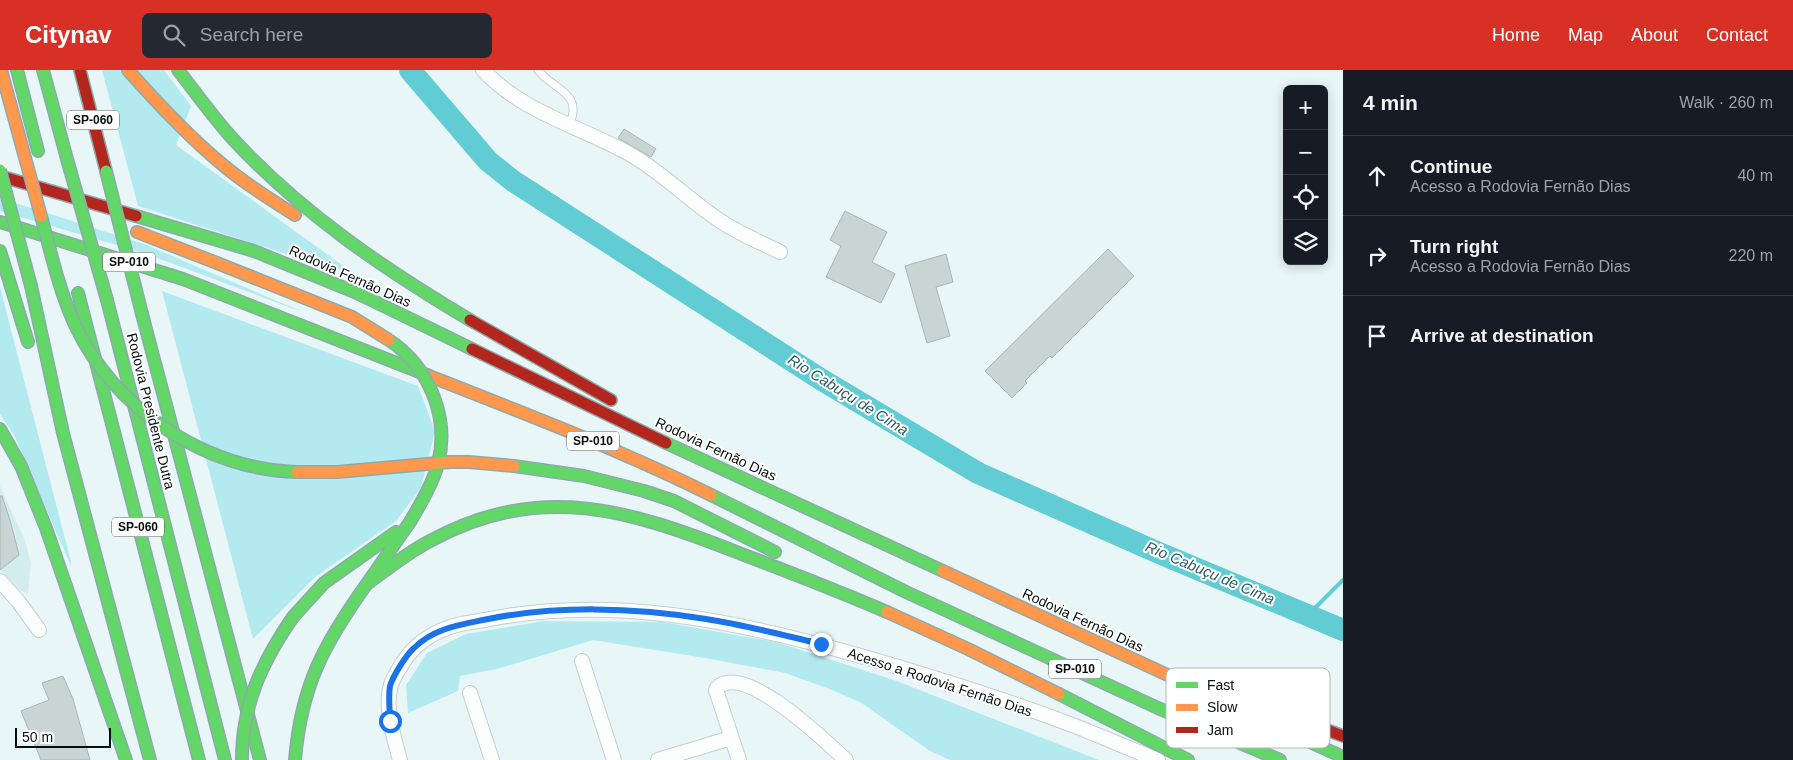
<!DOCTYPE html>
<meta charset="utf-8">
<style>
body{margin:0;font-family:Arial,sans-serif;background:#242831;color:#f1f3f6}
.controls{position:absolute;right:15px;top:15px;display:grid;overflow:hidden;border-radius:8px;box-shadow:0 2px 12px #0003}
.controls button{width:45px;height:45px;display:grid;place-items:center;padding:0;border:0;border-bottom:1px solid #363941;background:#171b24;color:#f1f3f6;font:25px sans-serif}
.scale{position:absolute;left:15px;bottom:12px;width:96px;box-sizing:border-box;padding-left:5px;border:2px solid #060e0f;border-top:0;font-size:14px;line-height:18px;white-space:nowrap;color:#060e0f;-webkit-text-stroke:4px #fff;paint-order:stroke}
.stop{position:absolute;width:15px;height:15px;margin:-11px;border:4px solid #1a73e8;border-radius:50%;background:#fff}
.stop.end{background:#1a73e8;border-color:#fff;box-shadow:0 1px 5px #0008}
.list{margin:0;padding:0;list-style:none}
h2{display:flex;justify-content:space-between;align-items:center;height:65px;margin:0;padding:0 20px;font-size:21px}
h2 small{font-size:16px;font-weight:400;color:#9ea1a6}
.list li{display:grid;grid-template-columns:32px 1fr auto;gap:15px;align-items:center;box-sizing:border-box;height:80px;padding:0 20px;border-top:1px solid #363941}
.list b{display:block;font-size:19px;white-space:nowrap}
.list p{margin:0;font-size:16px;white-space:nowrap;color:#9ea1a6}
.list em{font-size:16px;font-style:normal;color:#9ea1a6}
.icon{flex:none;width:28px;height:28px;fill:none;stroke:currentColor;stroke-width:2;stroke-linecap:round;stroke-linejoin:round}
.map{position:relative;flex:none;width:1343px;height:690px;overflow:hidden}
header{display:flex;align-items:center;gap:30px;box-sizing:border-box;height:70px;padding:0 25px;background:#d93025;color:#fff}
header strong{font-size:24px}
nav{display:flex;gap:28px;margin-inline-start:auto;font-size:18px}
.search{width:350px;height:45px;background:#242831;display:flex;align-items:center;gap:12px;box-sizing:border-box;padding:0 18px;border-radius:8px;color:#9ea1a6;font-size:19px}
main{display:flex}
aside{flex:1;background:#171b24}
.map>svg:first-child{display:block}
.built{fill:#d3edef}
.green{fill:#b2eaef}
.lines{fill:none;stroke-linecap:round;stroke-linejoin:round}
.stream{stroke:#62ccd4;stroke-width:4}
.river{stroke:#62ccd4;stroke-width:22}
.building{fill:#c9d4d5;stroke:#a9b5b6}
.lane-casing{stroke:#c4cfd0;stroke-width:9}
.street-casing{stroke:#c4cfd0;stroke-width:16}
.fast-casing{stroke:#8caaac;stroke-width:14}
.slow-casing{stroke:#8caaac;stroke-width:14}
.jam-casing{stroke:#8caaac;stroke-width:14}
.lane{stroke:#fcfefe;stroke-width:7}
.street{stroke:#fcfefe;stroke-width:14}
.fast{stroke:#63d668;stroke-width:11}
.slow{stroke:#ff974d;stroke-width:11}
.jam{stroke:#b3261e;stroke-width:11}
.fast-bridge-casing{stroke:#8caaac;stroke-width:14;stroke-linecap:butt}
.slow-bridge-casing{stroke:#8caaac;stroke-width:14;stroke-linecap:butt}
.fast-bridge{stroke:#63d668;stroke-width:11}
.slow-bridge{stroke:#ff974d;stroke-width:11}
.route{stroke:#1a73e8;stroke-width:6}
.labels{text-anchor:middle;stroke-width:4;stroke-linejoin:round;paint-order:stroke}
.shield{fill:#fff;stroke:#515657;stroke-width:1}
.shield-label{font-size:12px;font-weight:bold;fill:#060e0f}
.street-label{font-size:14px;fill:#060e0f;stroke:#fff}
.water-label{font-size:15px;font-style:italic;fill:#265d61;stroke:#fff}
.key{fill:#fff;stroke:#b4b7b7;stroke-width:1}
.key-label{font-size:14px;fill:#060e0f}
</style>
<header>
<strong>Citynav</strong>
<div class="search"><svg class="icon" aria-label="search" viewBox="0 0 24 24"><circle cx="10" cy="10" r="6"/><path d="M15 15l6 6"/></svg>Search here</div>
<nav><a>Home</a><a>Map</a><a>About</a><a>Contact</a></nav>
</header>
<main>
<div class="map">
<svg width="1343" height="690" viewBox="0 0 1343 690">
<rect width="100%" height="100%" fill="#e8f6f8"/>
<path class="built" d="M0,416L25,471L31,493L28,524L18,519L0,499Z"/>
<g class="green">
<path d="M102,0H164L191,36L176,75L353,203L308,191L138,136Z"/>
<path d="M0,128L144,174L305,243L144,183L0,141Z"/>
<path d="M0,217L71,492V496L14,365L0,344Z"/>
<path d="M162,221L418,316L435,361L421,418L396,451L315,507L253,569Z"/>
<path d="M544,551L663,552L776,572L894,610L1099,690H950L930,681L860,632L827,618L785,603L705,588L593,570L497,599L460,606L458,621L408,643L406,615L427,583L466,564Z"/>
</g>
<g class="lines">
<path class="stream" d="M1307,546L1343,510"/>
<path class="river" d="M410,0L488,91L513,111L822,310L978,403L1159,483L1343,560"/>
</g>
<g class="building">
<path d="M624,59L656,79L651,87L618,68Z"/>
<path d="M845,141L887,162L872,192L895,204L881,233L826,207L841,176L830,170Z"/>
<path d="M1108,179L1134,206L1052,288L1050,286L1025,311L1027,313L1012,328L985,301Z"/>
<path d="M946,184L953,212L936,217L950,266L927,273L905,196Z"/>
<path d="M0,426H2L10,450L19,485L0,500Z"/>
<path d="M63,606L73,629L90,690H41L21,641L49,630L42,613Z"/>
</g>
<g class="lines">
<g class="lane-casing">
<path id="lane" d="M538,0C551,19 585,22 569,55"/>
</g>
<g class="street-casing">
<g id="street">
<path d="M483,0C524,44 583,57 633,86C665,105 691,132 722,152C740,164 760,172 780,182"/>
<path d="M0,511L18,531L39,560"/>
<path d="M582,591L614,690"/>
<path d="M470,623L492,690"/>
<path d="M400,690C394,668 384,637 391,615C394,606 399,599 404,591C415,574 430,564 450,557C461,553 473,552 485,550C609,524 737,551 857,585C930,606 1004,629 1075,656C1103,667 1130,679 1158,690"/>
<path d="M658,690L731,668"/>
<path d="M739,690L716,620L717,618C744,591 826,672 846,690"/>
</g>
</g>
<g class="fast-casing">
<g id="fast">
<path d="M17,0L38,81"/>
<path d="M43,0L67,89"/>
<path d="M178,0C196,23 213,47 232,68C300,142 384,199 470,250"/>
<path d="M136,146L254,181L357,223L472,279"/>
<path d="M0,152L183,209L427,305"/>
<path d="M0,181L28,272"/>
<path d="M31,216L63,363L150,690"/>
<path d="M78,223L199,690"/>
<path d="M107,230L225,690"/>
<path d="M142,244L260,690"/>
<path d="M0,359L21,396L46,458L126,690"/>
<path d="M666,373L943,501"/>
<path d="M514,396L584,406L644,421L674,431L775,482"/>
<path d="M711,425L906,522L1158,638L1280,690"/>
<path d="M367,514C387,499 407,483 430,471C541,411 629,440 739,483C789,502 838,521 887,542"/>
<path d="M293,547L324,513L396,462"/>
<path d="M1059,624L1188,690"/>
<path d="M1227,634L1343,687"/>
<path d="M295,690C301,616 324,574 366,515C381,494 395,473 410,452"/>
</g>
</g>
<g class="slow-casing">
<g id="slow">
<path d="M128,0C158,34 188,66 223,95C245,114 270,129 295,145"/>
<path d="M137,162L217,193"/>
<path d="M427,305C523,343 619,379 711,425"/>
<path d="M943,501L1174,608L1227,634"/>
<path d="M887,542L968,579L1059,624"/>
</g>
</g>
<g class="jam-casing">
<g id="jam">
<path d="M80,0L106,101"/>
<path d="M0,106L136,146"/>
<path d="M470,250L611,330"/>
<path d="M472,279L666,373"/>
<path d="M1287,645L1343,666"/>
</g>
</g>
<use href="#lane" class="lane"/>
<use href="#street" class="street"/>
<use href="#fast" class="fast"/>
<use href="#slow" class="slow"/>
<use href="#jam" class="jam"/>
<g class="fast-bridge-casing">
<g id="fast-bridge">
<path d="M67,89L107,230"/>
<path d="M0,100L31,216"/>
<path d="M106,101L142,244"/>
<path d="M41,146C51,183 59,220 75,255C115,339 204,399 297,402"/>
<path d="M389,270C429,297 450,347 438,394C432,415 421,433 410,452"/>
<path d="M242,690C242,634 262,592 293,547"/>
</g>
</g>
<g class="slow-bridge-casing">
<g id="slow-bridge">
<path d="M1,0L41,146"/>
<path d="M217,193L352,247L389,270"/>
<path d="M297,402H337L450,392H469L514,396"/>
</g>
</g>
<use href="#fast-bridge" class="fast-bridge"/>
<use href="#slow-bridge" class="slow-bridge"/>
</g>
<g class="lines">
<path class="route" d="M390,651C390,640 388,627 390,616C393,606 406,585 414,578C433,559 458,555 483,550C554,535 635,537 706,549C745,555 783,565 821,574"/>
</g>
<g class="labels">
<g class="shield">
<rect x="67" y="40.5" width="52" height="19" rx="4"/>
<rect x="103" y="182.5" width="52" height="19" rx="4"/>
<rect x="567" y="361.5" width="52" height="19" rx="4"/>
<rect x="112" y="447.5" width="52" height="19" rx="4"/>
<rect x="1049" y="589.5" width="52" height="19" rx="4"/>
</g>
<g class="shield-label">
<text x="93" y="54">SP-060</text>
<text x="129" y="196">SP-010</text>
<text x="593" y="375">SP-010</text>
<text x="138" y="461">SP-060</text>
<text x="1075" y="603">SP-010</text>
</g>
<g class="street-label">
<text transform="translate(350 206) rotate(24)" y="5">Rodovia Fernão Dias</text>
<text transform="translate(151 341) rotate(76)" y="5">Rodovia Presidente Dutra</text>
<text transform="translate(716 379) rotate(25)" y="5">Rodovia Fernão Dias</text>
<text transform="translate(1083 550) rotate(25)" y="5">Rodovia Fernão Dias</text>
<text transform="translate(940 612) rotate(18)" y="5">Acesso a Rodovia Fernão Dias</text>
</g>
<g class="water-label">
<text transform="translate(848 325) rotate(32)" y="5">Rio Cabuçu de Cima</text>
<text transform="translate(1210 503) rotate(23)" y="5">Rio Cabuçu de Cima</text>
</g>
</g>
<rect x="1166" y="598" width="164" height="80" rx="8" class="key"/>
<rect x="1176" y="612" width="22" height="6" fill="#63d668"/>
<rect x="1176" y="634" width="22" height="7" fill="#ff974d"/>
<rect x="1176" y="657" width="22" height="6" fill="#b3261e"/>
<g class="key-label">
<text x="1207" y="620">Fast</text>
<text x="1207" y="642">Slow</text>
<text x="1207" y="665">Jam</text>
</g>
</svg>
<div class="controls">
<button>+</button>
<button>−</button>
<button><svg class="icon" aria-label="locate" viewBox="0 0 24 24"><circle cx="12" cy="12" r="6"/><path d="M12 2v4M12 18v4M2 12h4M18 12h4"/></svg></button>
<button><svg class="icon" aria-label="layers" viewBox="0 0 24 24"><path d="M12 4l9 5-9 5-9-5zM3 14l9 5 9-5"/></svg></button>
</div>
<div class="scale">50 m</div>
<div class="stop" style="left:390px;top:651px"></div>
<div class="stop end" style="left:821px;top:574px"></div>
</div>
<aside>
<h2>4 min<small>Walk · 260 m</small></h2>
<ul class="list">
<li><svg class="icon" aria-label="ahead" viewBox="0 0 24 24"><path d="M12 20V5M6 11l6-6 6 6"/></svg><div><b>Continue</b><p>Acesso a Rodovia Fernão Dias</p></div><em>40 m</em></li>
<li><svg class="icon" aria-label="right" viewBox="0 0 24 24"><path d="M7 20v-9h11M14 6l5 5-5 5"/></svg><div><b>Turn right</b><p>Acesso a Rodovia Fernão Dias</p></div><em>220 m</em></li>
<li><svg class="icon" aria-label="arrive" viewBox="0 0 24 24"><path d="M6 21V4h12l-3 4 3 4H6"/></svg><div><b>Arrive at destination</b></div></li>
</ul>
</aside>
</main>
